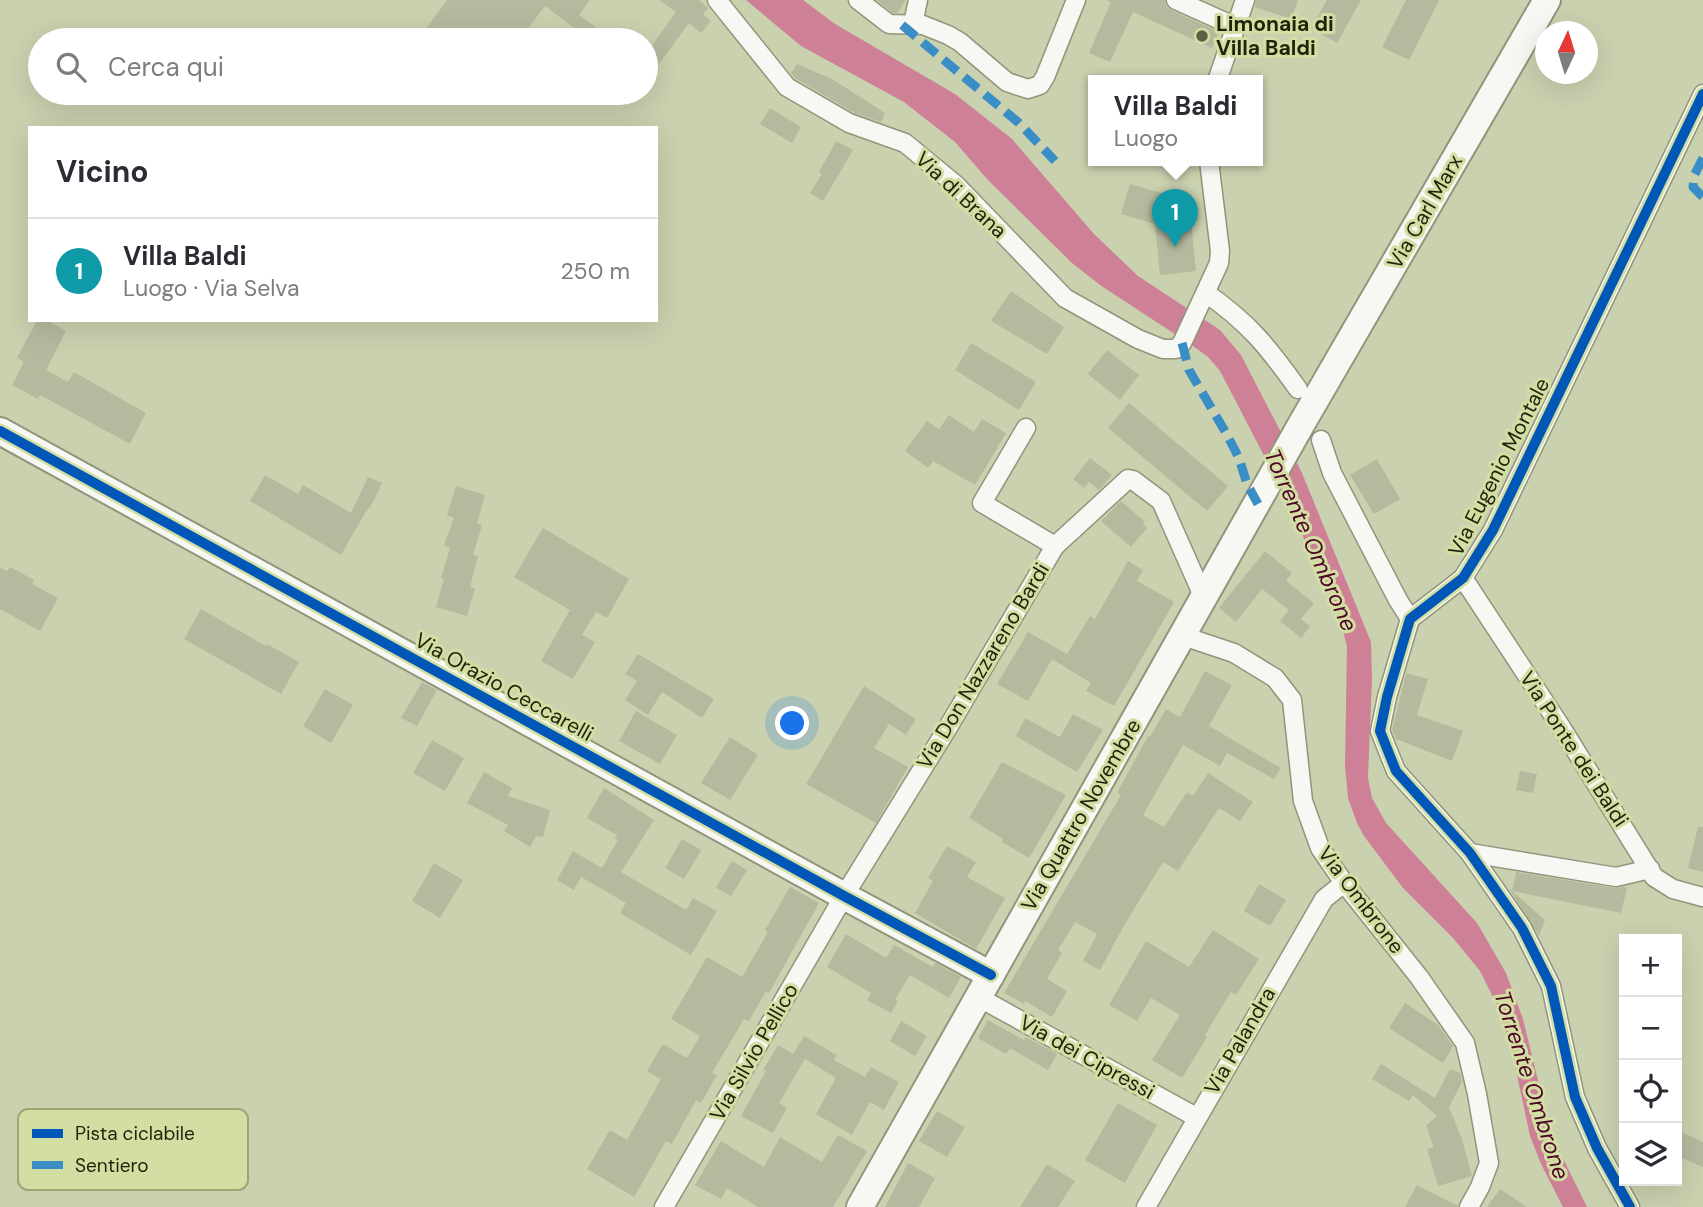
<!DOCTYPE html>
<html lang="it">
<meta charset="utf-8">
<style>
body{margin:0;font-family:"DM Sans",sans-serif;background:#f2f2f3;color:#2b2b33}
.controls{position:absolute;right:21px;bottom:21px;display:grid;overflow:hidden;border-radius:0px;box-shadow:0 7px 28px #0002}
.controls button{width:63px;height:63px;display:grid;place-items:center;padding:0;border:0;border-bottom:2px solid #e1e1e2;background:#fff;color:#2b2b33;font:35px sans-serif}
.compass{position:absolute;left:1535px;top:21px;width:63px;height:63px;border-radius:50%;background:#fff;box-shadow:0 7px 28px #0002;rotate:4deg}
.you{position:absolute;left:793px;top:724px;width:24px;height:24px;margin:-18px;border:5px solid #fff;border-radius:50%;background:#1a73e8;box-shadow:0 0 0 10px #1a73e833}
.badge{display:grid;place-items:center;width:46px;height:46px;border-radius:50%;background:#db2777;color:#fff;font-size:23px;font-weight:700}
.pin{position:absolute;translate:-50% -58px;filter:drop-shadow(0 2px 4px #0008)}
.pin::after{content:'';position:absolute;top:37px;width:24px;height:21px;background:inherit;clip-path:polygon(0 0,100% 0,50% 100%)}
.popup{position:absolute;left:1088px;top:75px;width:175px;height:91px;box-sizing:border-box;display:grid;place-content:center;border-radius:0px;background:#fff;filter:drop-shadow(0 2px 5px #0005);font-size:23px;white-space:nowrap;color:#7c7c81}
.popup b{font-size:26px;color:#2b2b33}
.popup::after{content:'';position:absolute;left:50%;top:100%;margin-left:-14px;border:14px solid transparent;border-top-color:#fff}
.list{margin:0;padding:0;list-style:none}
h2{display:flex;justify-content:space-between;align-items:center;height:91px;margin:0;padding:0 28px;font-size:30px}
h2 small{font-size:23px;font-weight:400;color:#7c7c81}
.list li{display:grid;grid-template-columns:46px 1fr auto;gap:21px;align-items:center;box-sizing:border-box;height:105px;padding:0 28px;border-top:2px solid #e1e1e2}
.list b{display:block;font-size:26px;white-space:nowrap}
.list p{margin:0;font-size:23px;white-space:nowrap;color:#7c7c81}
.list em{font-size:23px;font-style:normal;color:#7c7c81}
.icon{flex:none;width:38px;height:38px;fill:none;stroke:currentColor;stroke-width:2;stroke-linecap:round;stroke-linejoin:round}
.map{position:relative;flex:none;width:1703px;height:1207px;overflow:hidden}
.search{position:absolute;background:#fff;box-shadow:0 7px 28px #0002;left:28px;top:28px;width:630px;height:77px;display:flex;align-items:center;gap:18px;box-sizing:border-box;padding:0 24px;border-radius:38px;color:#7c7c81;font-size:26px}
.panel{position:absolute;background:#fff;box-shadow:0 7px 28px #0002;left:28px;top:126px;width:630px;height:196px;border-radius:0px}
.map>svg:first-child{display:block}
.water{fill:#ce8096}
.building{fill:#b5ba9f}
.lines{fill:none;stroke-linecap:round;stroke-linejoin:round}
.street-casing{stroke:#90957b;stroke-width:21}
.secondary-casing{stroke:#90957b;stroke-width:30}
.street{stroke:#f7f8f3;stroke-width:18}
.secondary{stroke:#f7f8f3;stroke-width:26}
.quiet{stroke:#398ec6;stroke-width:9;stroke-dasharray:18 9;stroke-linecap:butt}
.cycleway-casing{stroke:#d2dea2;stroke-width:15}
.cycleway{stroke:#0057b8;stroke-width:10}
.poi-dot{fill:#5b6045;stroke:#d2dea2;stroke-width:2.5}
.labels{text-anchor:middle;stroke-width:6;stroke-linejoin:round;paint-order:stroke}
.poi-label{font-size:21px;font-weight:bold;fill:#1f230c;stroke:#d2dea2;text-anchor:start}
.street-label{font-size:21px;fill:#1f230c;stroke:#d2dea2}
.water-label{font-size:23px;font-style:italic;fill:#4f042a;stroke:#d2dea2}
.key{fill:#d2dea2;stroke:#9ca675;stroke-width:2}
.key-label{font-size:19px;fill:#1f230c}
</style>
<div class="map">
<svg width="1703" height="1207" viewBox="0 0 1703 1207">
<rect width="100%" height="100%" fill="#cad1af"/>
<path class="water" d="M746,0H803L835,24L955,94L1012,139L1094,234L1138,276L1220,330L1241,355L1302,473L1371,642L1372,679L1368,778L1372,798L1386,823L1477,923L1506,973L1523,1019L1551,1134L1587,1207H1563L1541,1164L1530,1136L1511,1047L1499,1009L1480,971L1453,938L1403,888L1364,836L1357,823L1348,798L1345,766L1347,646L1339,617L1284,494L1220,371L1208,357L1193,346L1100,285L1072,263L987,179L955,142L904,102L801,46Z"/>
<g class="building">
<path d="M447,0H590L579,15L614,40H590L545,6L526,31L538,40H418Z"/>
<path d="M659,0H699L708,8L703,14L711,21L701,33L689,23L646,82V43L651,47L676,12Z"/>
<path d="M877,0H906L897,13H893Z"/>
<path d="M1106,0H1165L1166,6L1171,10L1219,32L1212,48L1133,12L1110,62L1089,53L1111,2Z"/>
<path d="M1256,0H1298L1291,19L1255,7Z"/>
<path d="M1327,0H1361L1337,43L1311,28Z"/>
<path d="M1406,0H1439L1409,60L1382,47Z"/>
<path d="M797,64L832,79L885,113L881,122L854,113L795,78L791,73Z"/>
<path d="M770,108L801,127L792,143L760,124Z"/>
<path d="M836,141L853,150L823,201L810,193L822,174L819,172Z"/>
<path d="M1130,184L1189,201L1196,271L1160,275L1155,224L1121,214Z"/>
<path d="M1011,291L1064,327L1047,354L991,321Z"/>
<path d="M37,320H46L66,331L46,370L68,382L74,372L146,413L130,444L40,395L38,399L12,385L24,362L17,358Z"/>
<path d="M971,343L1036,382L1019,410L955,370Z"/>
<path d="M1107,350L1139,375L1120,400L1088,374Z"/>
<path d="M1129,403L1228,486L1207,511L1108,428Z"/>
<path d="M949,415L974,432L982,419L1006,433L975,485L933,461L928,468L905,451L927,421L939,429Z"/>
<path d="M1090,458L1112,475L1099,490L1089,482L1084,488L1073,479Z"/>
<path d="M1377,459L1400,499L1374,514L1350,475Z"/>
<path d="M265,475L298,494L303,485L351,513L368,477L382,483L370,508H368L341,555L250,501Z"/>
<path d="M456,486L485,495L477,524L482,525L473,555L478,556L470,587L475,588L467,616L436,607L444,579L441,578L450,548L444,545L454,518L447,515Z"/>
<path d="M1121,501L1145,522L1143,524L1147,528L1131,547L1101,521Z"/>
<path d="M543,528L629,579L607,618L596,612L582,635L595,642L573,679L541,661L570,610L514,577Z"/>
<path d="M1265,551L1292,573L1286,581L1314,603L1301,619L1310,626L1301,638L1280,621L1289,610L1262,589L1236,622L1219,608Z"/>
<path d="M1128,561L1143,570L1137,581L1174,602L1114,706L1086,691L1091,683L1052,659L1028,701L997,684L1028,632L1067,654L1090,616L1095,619Z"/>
<path d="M10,567L34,580L32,584L58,598L40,631L0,609V568L7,571Z"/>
<path d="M201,609L266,646L267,644L299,662L281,694L184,639Z"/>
<path d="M638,654L714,699L702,718L662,692L648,715L625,700L637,681L625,674Z"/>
<path d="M1205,671L1232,685L1209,726L1281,768L1274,779L1227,753L1220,766L1183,745L1143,815L1164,827L1187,792L1193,796L1208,773L1253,802L1240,821L1219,808L1178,871L1163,862L1126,922L1100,970L1083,961L1097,934L1075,922L1058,950L1062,953L1047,979L1067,991L1052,1017L1025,1001L1024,1004L1004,993L1121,795L1117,793L1148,736L1150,737L1166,709L1180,717Z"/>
<path d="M1406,673L1428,679L1417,715L1463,731L1452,761L1396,739L1392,730Z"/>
<path d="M422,682L437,690L417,726L401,718Z"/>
<path d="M864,686L916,719L906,735L889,724L874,748L908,767L876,823L806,784Z"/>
<path d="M325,689L353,705L331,743L303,726Z"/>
<path d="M636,711L677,735L660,764L619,741Z"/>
<path d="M1073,714L1103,730L1077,772L1016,736L1025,718L1060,737Z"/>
<path d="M730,737L758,755L730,800L701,783Z"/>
<path d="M432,740L464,758L445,791L413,773Z"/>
<path d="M1002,762L1066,795L1029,858L1002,842L1003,839L969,818Z"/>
<path d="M1520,771L1537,774L1533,793L1516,790Z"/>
<path d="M484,772L512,788L508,796L550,810L543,837L536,836L530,847L504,831L508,825L467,803Z"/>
<path d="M604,788L654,820L621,872L686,910L693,898L717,911L691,955L620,913L626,903L581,877L574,890L557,880L573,851L602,868L618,840L615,839L617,835L587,818Z"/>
<path d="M1698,827H1703V872L1688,868Z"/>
<path d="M682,839L701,850L684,879L665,868Z"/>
<path d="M947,846L976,862L967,877L1005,898L976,949L915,913L933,881L928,878Z"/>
<path d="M732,861L747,870L731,896L716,888Z"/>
<path d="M434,863L463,880L440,918L412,901Z"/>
<path d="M1516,872L1614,888L1624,887L1627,888L1621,913L1512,891L1545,920L1539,936L1508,887L1512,891Z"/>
<path d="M1259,884L1286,900L1270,926L1244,911Z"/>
<path d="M790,887L819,903L769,993L766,991L749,1021L744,1019L712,1073L717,1075L701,1103L696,1100L672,1144L666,1141L634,1197L587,1169L610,1130L627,1140L661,1079L647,1071L663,1044L687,1058L700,1036L671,1019L707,957L742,977L768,932L765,930Z"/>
<path d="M1213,930L1259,959L1236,995L1231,992L1205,1035L1207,1037L1182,1078L1152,1060L1180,1015L1151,998L1137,1021L1109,1005L1146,941L1189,967Z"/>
<path d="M846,934L886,958L894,945L933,967L935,963L961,977L949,998L910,975L895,1000L898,1001L891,1013L867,1000L871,993L827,967Z"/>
<path d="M1405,1003L1438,1025L1453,1046L1443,1063L1389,1028Z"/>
<path d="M988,1020L1024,1040L1026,1037L1057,1054L1048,1070L1010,1048L1006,1054L978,1038Z"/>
<path d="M901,1021L927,1036L915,1056L890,1041Z"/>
<path d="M804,1036L837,1055L834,1060L865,1077L871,1067L899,1082L884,1110L870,1102L852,1135L816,1114L836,1078L805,1059L779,1103L787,1108L773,1133L741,1116L766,1071L763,1070L778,1045L793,1054Z"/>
<path d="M1381,1064L1435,1098L1450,1069L1460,1073L1462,1082L1449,1107L1462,1139L1472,1176L1438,1186L1427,1149L1434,1147L1426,1126L1437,1116L1413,1095L1409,1101L1372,1079Z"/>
<path d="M1118,1103L1157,1125L1125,1183L1085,1160Z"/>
<path d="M937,1111L965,1127L947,1157L919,1141Z"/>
<path d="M1677,1130L1703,1142V1167L1677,1156Z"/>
<path d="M838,1135L867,1151L833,1207H758L727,1188L721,1199L695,1185L721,1141L764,1167L780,1137L822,1162Z"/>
<path d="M908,1163L935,1178L919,1207H885Z"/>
<path d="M1047,1164L1075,1181L1058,1207H1020Z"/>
<path d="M1417,1185L1458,1206V1207H1405Z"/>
<path d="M1500,1189L1527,1207H1487Z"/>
</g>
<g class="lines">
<g class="street-casing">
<g id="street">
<path d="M717,0L787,87L849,123L905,143L956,185L1065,298L1138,339L1163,349H1176L1182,343L1219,263L1220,251L1209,161"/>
<path d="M858,0L889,24L923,25L948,35L960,42L1007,82L1028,89L1040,85L1045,77L1076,0"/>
<path d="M1176,0L1236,27"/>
<path d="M913,24L918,0"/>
<path d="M1217,81L1245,0"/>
<path d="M1206,293C1249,323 1268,347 1298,389"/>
<path d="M1321,440L1332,473L1398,600L1410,619"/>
<path d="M1055,546L1128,479L1133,480L1161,501L1204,598"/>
<path d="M1463,578L1561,727L1654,877L1673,889L1703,897"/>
<path d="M1183,636L1234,653L1275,678L1292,700L1303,801L1320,848L1344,883L1419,977L1465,1043L1477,1094L1489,1163L1480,1187L1469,1207"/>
<path d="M1470,853L1616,877L1650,869"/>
<path d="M978,997L1196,1117"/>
<path d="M664,1207L844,896L947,729L1055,546L982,503L1026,428"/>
<path d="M1146,1207L1324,899L1344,883"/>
<path d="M1630,1207L1597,1148L1575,1097L1551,986L1522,928L1470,853L1396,771L1380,731L1387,697L1410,619L1463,578L1493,530L1703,94"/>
</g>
</g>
<g class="secondary-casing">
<g id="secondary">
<path d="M0,431L844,896L991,975"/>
<path d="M860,1207L1302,423L1547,0"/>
</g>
</g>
<use href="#street" class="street"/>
<use href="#secondary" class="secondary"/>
<g class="quiet">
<path d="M902,25L1019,123L1055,161"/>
<path d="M1703,158L1694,176L1693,187L1703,197"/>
<path d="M1182,343L1189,370L1226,433L1239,458L1247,484L1258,504"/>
</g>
<g class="cycleway-casing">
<g id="cycleway">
<path d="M0,431L844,896L991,975"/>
<path d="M1630,1207L1597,1148L1575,1097L1551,986L1522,928L1470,853L1396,771L1380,731L1387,697L1410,619L1463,578L1493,530L1703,94"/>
</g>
</g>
<use href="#cycleway" class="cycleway"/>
</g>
<circle class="poi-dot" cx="1202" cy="36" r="7"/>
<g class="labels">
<g class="poi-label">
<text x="1216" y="31">Limonaia di<tspan x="1216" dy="24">Villa Baldi</tspan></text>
</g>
<g class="street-label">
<text transform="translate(961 195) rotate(43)" y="7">Via di Brana</text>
<text transform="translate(1425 212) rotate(-60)" y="7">Via Carl Marx</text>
<text transform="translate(1499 467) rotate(-63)" y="7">Via Eugenio Montale</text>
<text transform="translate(983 666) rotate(-59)" y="7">Via Don Nazzareno Bardi</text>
<text transform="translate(504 687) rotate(29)" y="7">Via Orazio Ceccarelli</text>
<text transform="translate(1574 749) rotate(57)" y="7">Via Ponte dei Baldi</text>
<text transform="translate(1081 815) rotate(-60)" y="7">Via Quattro Novembre</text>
<text transform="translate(1361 900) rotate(53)" y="7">Via Ombrone</text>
<text transform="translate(1240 1041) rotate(-60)" y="7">Via Palandra</text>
<text transform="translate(754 1052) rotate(-60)" y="7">Via Silvio Pellico</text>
<text transform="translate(1087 1057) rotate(29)" y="7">Via dei Cipressi</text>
</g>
<g class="water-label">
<text transform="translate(1311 540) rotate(66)" y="8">Torrente Ombrone</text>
<text transform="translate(1532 1085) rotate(72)" y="8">Torrente Ombrone</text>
</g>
</g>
<rect x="18" y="1109" width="230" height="81" rx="10" class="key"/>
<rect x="32" y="1129" width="31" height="9" fill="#0057b8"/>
<rect x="32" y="1161" width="31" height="8" fill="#398ec6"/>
<g class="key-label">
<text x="75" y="1140">Pista ciclabile</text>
<text x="75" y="1172">Sentiero</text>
</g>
</svg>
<div class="controls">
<button>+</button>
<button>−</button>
<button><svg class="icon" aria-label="locate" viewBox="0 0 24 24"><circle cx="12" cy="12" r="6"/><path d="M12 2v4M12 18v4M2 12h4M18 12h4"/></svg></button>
<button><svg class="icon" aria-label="layers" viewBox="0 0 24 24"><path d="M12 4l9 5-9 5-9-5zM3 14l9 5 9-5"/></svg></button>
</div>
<svg class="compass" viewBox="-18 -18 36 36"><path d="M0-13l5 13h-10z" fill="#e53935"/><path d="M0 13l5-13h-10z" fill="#7c7c81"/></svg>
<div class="you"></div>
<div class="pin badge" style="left:1175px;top:247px;background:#0f9aa8">1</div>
<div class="popup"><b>Villa Baldi</b>Luogo</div>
<div class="search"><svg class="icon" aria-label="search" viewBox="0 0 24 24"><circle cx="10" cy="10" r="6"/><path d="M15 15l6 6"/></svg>Cerca qui</div>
<section class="panel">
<h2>Vicino<small></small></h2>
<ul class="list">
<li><span class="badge" style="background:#0f9aa8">1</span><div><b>Villa Baldi</b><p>Luogo · Via Selva</p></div><em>250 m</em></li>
</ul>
</section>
</div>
